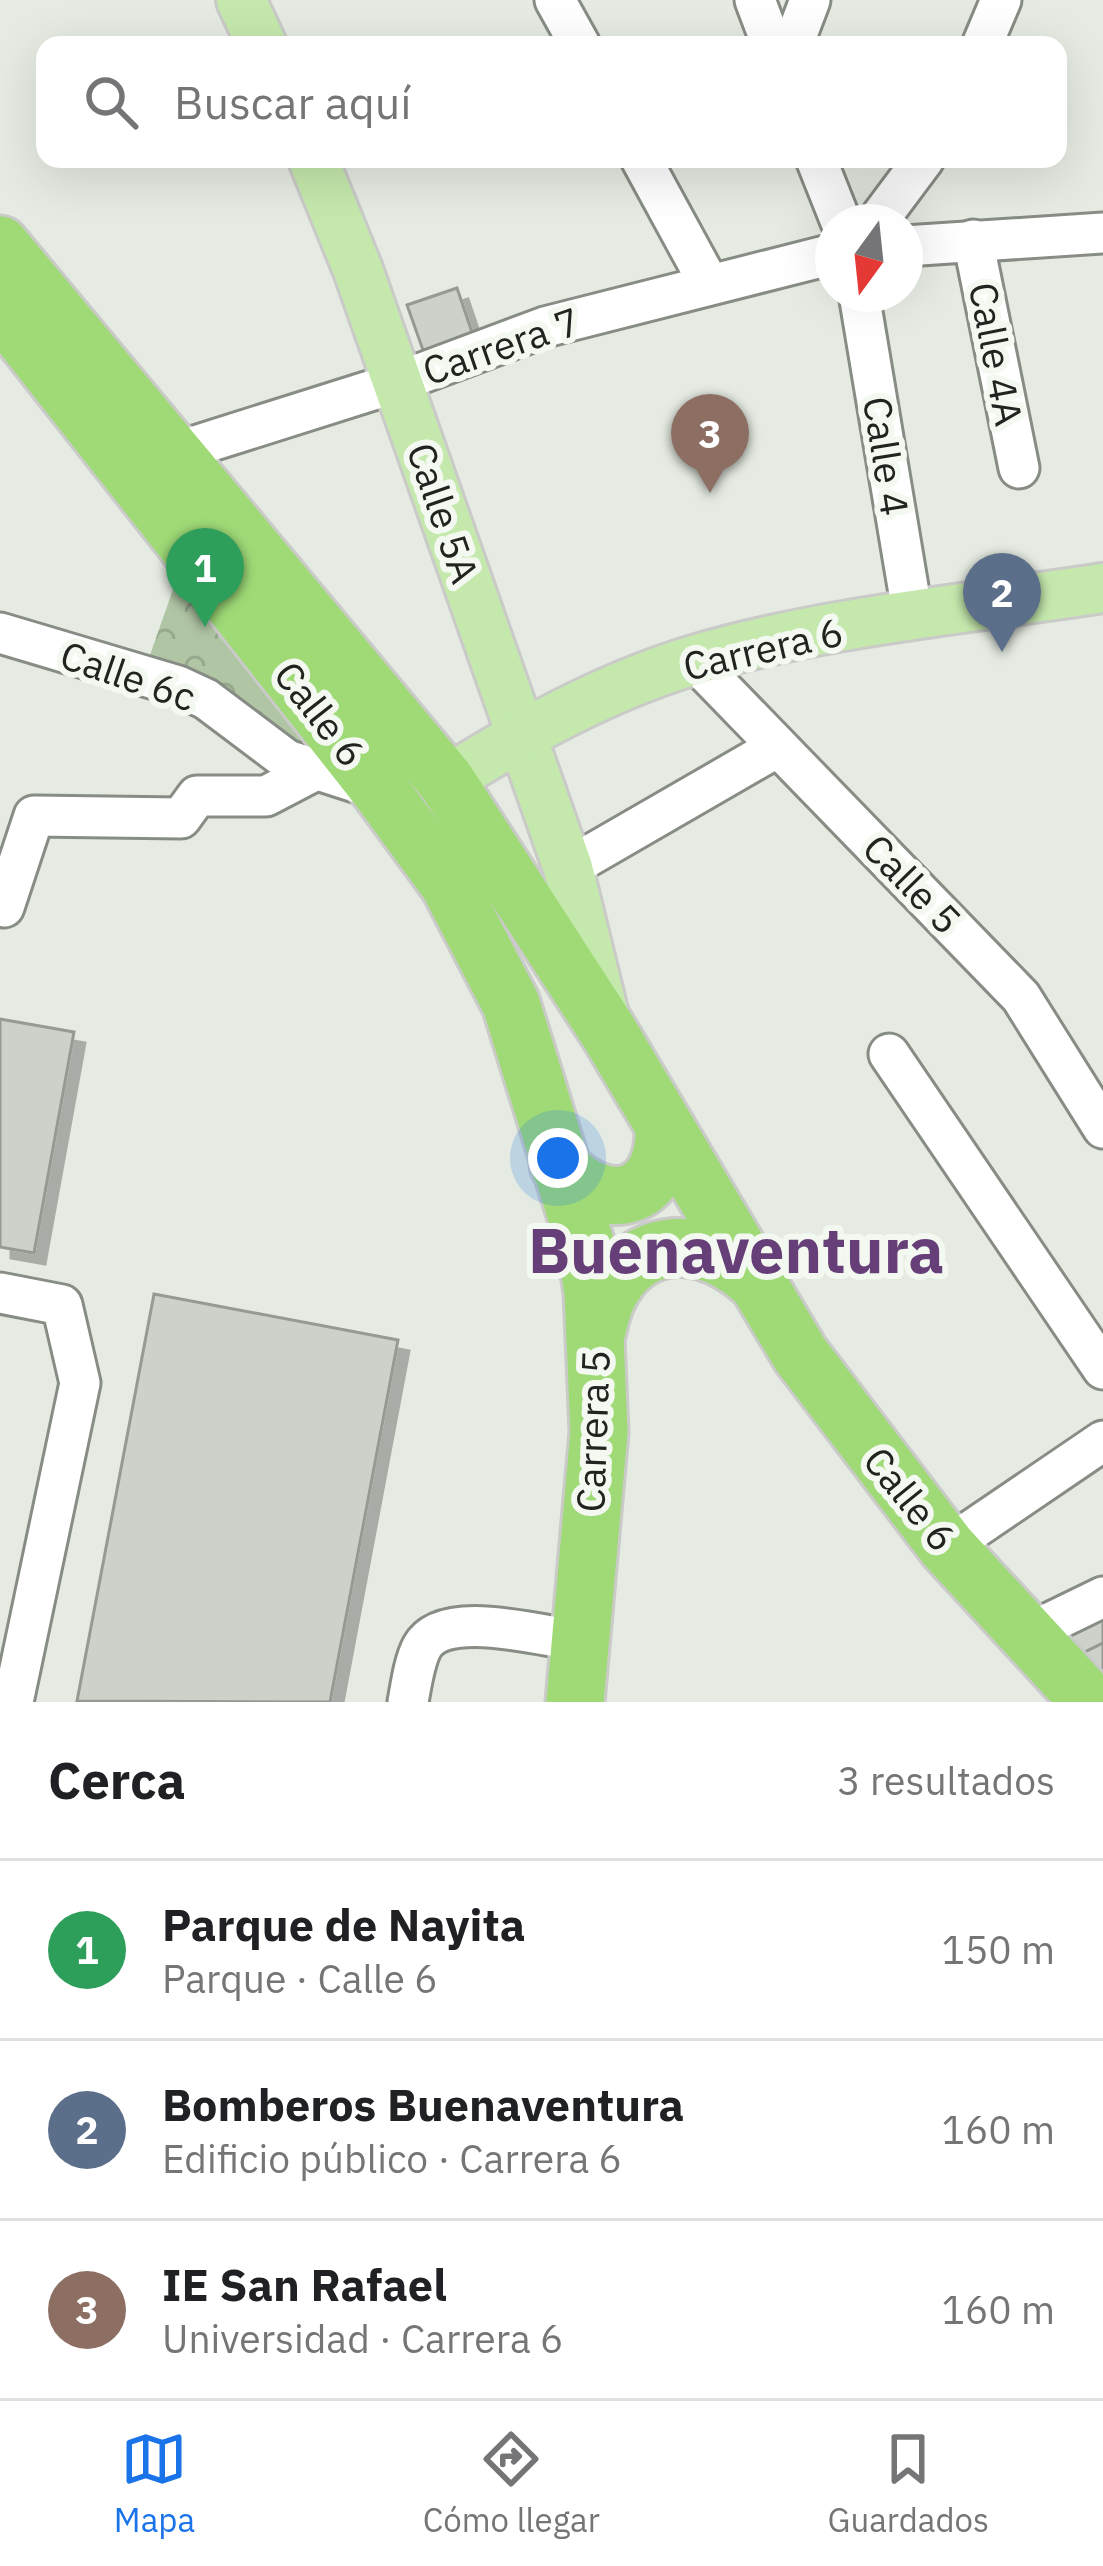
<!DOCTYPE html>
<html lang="es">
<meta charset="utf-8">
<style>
body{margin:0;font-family:"IBM Plex Sans",sans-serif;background:#f2f2f2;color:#202124}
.compass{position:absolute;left:815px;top:204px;width:108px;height:108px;border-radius:50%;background:#fff;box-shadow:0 12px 48px #0002;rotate:195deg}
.you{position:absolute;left:558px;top:1158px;width:42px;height:42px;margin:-30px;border:9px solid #fff;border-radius:50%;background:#1a73e8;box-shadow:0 0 0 18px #1a73e833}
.badge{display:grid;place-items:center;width:78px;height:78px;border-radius:50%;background:#1a73e8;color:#fff;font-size:39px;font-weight:700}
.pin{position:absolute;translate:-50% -99px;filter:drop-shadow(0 3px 6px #0008)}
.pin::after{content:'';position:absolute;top:63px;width:42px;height:36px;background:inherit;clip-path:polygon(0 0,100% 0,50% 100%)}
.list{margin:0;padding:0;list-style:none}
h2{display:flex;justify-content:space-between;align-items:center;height:156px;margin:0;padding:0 48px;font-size:51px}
h2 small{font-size:39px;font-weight:400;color:#757577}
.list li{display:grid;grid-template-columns:78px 1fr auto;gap:36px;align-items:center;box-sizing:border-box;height:180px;padding:0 48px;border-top:3px solid #e0e0e0}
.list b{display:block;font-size:45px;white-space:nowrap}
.list p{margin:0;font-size:39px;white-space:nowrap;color:#757577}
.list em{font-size:39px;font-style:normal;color:#757577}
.icon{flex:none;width:66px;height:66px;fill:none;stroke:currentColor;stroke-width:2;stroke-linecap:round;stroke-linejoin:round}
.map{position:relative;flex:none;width:1103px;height:1702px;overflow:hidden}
.search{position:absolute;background:#fff;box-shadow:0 12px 48px #0002;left:36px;right:36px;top:36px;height:132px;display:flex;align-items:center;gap:30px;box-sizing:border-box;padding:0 42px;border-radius:24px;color:#757577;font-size:45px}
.sheet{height:696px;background:#fff}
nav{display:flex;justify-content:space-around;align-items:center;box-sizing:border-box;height:168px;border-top:3px solid #e0e0e0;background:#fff;font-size:33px;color:#757577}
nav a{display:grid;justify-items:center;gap:6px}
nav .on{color:#1a73e8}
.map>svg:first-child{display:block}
.park{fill:url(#park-crowns)}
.building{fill:#ccd1c9;stroke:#959a92;stroke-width:3;filter:url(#shadow)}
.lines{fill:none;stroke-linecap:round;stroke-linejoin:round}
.minor-casing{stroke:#878c84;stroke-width:45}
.major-casing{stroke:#cacac9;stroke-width:54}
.highway-casing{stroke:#cacac9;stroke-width:63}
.minor{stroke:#fff;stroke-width:39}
.major{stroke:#c5e9ad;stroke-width:48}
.highway{stroke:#9fda77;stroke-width:57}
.labels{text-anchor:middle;stroke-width:12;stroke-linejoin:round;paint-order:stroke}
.street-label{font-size:39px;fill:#212320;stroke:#f3f8f0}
.town-label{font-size:63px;font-weight:bold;fill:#663f78;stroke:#f3f8f0}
</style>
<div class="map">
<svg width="1103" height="1702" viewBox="0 0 1103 1702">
<defs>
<pattern id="park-crowns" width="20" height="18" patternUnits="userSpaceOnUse" patternTransform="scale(3)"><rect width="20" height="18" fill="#b0c5a4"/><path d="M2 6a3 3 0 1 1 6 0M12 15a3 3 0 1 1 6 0" fill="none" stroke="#97a98d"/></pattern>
<filter id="shadow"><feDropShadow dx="11" dy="11" stdDeviation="0" flood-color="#0004"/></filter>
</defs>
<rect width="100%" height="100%" fill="#e5ebe2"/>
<path class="park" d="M177,578L380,790L143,675Z"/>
<g class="building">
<path d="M457,288L477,347L428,364L407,305Z"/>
<path d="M0,1019L74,1032L34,1253L0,1247Z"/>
<path d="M154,1294L398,1340L330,1702L77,1701Z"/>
<path d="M1103,1615V1643L1081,1654L1068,1632Z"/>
<path d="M1103,1643V1670L1094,1675L1081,1654Z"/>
</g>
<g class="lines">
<g class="minor-casing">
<g id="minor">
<path d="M555,0L580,45"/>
<path d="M755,0L772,45"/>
<path d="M793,45L810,0"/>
<path d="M982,45L1001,0"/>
<path d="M641,159L708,282"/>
<path d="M816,159L841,222"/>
<path d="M877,222L924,159"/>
<path d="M973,240L1019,468"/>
<path d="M905,246L1103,233"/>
<path d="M859,294L913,617"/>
<path d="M173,453L398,382L545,327L833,254"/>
<path d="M0,633L178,686L206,699L287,760L380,790"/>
<path d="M694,660L1021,997L1103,1128"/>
<path d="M568,868L774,749"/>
<path d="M4,907L34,816L181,818L197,796H266L312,772"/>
<path d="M889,1054L1103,1369"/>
<path d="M0,1293L62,1305L80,1383L13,1702"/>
<path d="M947,1547L1103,1441"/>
<path d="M1025,1635L1103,1597"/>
<path d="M408,1702C411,1686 414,1662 422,1647C444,1607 543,1637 582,1641"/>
</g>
</g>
<g class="major-casing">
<g id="major">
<path d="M241,0L262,45"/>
<path d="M313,159L358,270L568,868L603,1011"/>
<path d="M446,781C524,732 605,687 694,660C825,621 968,609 1103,588"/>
</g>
</g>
<g class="highway-casing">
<g id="highway">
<path d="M0,245L446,781L608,1031L800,1354L947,1547L1090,1702"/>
<path d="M0,307L380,790L449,884L511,1004L586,1246L593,1292L599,1432L575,1702"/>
<path d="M559,1165C606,1217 666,1201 664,1128"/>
<path d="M597,1331C612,1244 688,1222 753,1279"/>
</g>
</g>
<use href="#minor" class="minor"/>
<use href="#major" class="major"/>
<use href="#highway" class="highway"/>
</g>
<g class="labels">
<g class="street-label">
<text transform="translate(501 346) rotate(-19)" y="14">Carrera 7</text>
<text transform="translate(996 354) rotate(79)" y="14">Calle 4A</text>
<text transform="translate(886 456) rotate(81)" y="14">Calle 4</text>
<text transform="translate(443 513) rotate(71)" y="14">Calle 5A</text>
<text transform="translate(763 649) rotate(-13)" y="14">Carrera 6</text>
<text transform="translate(128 676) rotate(19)" y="14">Calle 6c</text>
<text transform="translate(320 714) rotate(52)" y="14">Calle 6</text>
<text transform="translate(912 884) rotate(46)" y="14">Calle 5</text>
<text transform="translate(593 1431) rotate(-88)" y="14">Carrera 5</text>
<text transform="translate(910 1499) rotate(51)" y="14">Calle 6</text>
</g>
<g class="town-label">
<text x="736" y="1273">Buenaventura</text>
</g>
</g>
</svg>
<svg class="compass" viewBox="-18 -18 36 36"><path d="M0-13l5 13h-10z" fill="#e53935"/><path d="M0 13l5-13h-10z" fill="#757577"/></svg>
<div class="you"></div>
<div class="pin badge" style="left:205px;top:627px;background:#2e9e5b">1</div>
<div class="pin badge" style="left:1002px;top:652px;background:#5c6f8a">2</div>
<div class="pin badge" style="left:710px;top:493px;background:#8d6e63">3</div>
<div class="search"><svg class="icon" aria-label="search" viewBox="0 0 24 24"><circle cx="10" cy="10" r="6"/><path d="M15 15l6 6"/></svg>Buscar aquí</div>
</div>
<section class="sheet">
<h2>Cerca<small>3 resultados</small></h2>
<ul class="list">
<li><span class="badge" style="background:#2e9e5b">1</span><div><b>Parque de Nayita</b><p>Parque · Calle 6</p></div><em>150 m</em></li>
<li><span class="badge" style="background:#5c6f8a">2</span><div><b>Bomberos Buenaventura</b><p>Edificio público · Carrera 6</p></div><em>160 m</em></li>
<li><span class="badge" style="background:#8d6e63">3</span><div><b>IE San Rafael</b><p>Universidad · Carrera 6</p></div><em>160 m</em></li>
</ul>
</section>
<nav>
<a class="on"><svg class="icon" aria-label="map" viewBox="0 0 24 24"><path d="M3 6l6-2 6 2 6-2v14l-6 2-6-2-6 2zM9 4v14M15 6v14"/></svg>Mapa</a>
<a><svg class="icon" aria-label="directions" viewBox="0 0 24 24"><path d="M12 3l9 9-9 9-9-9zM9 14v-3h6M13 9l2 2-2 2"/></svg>Cómo llegar</a>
<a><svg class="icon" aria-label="saved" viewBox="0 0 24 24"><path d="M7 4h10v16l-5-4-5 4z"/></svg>Guardados</a>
</nav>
